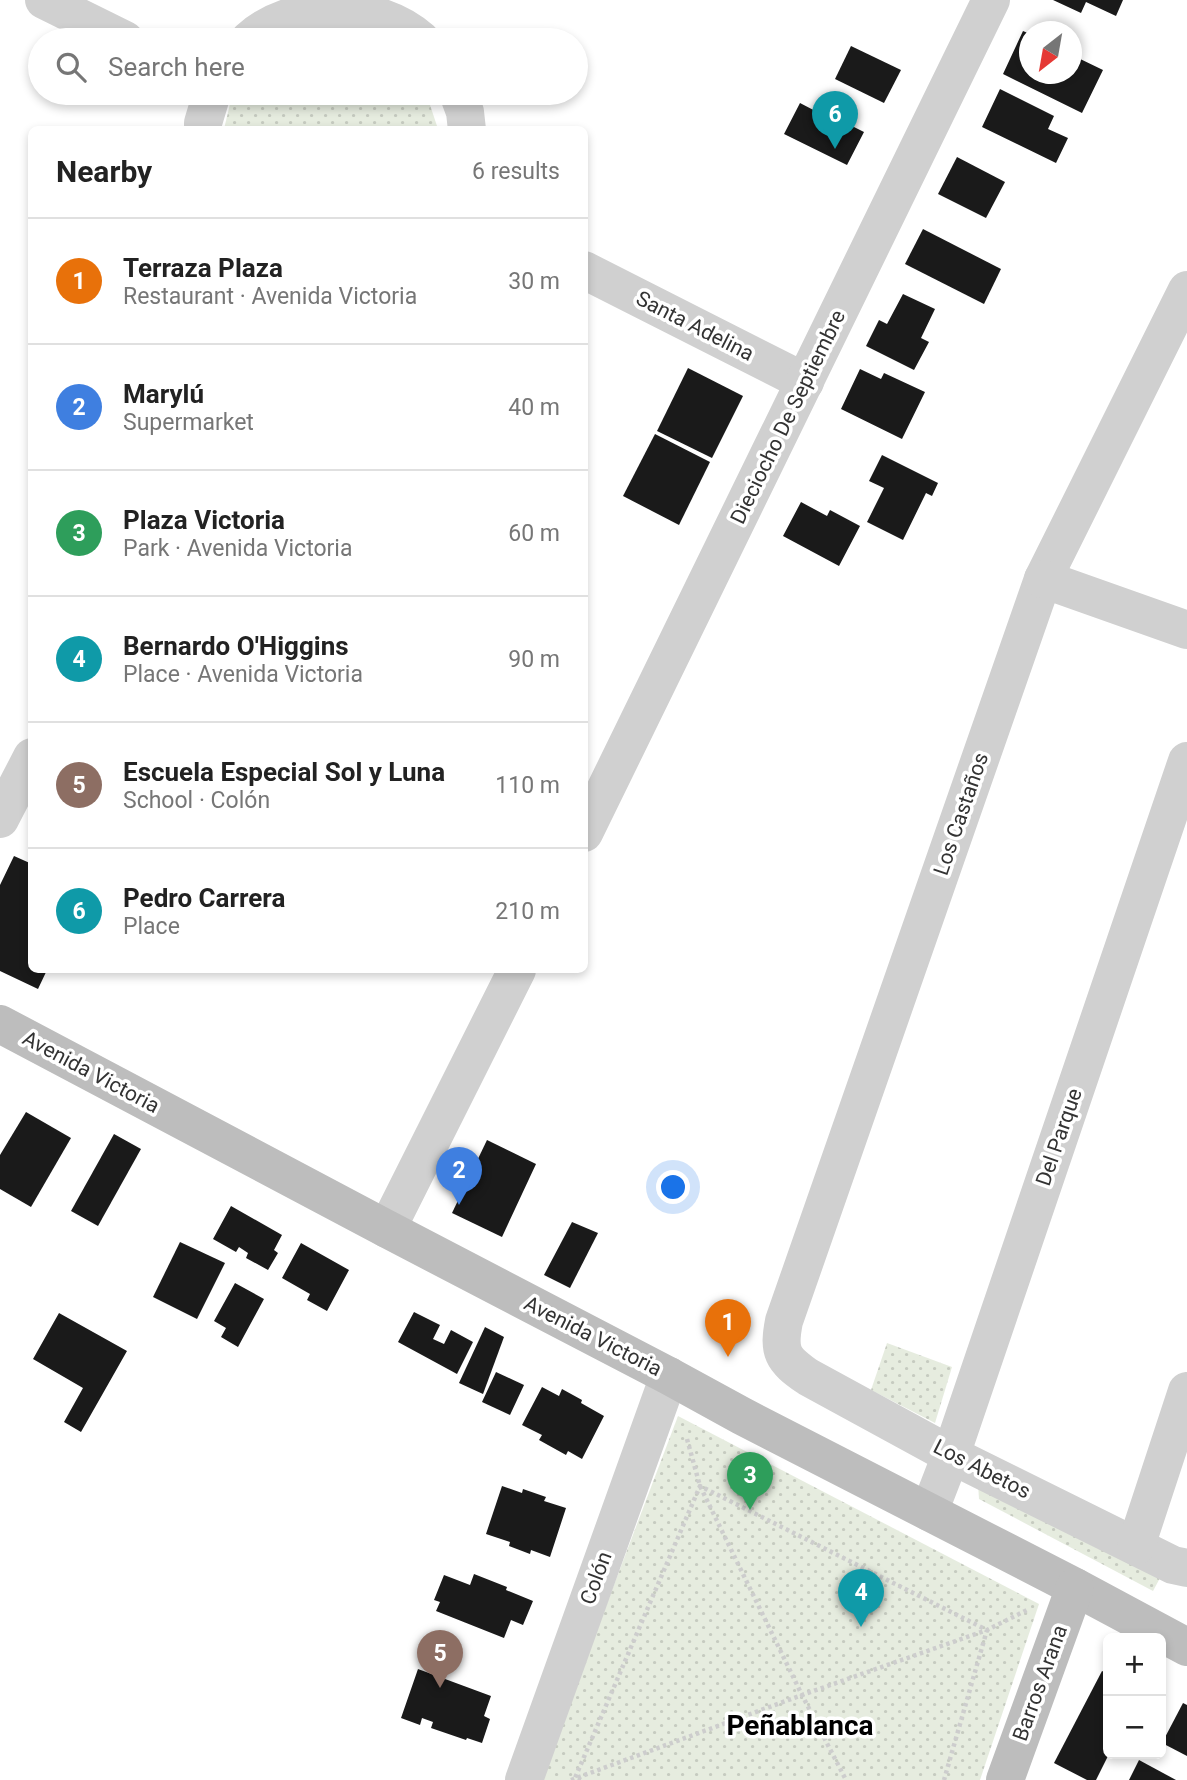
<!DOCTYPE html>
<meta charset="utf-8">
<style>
body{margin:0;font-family:Roboto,sans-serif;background:#f6f6f6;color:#222}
.controls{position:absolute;right:21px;bottom:21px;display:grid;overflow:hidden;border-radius:10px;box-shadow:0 4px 10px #0003}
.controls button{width:63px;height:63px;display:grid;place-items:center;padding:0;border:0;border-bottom:2px solid #e0e0e0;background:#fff;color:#222;font:35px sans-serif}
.compass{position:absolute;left:1019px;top:21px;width:63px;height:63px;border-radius:50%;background:#fff;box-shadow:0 4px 10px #0003;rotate:211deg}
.you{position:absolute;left:674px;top:1188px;width:24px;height:24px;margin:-18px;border:5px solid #fff;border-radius:50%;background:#1a73e8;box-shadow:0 0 0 10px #1a73e833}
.badge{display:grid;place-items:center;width:46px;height:46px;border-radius:50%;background:#0f766e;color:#fff;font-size:23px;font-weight:700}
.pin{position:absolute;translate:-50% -58px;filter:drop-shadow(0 2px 4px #0008)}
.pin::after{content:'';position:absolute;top:37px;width:24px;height:21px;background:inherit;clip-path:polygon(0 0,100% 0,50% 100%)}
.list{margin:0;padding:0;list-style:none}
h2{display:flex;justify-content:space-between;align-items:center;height:91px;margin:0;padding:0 28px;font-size:30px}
h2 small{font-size:23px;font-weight:400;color:#767676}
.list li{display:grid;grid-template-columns:46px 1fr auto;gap:21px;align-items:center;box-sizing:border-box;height:126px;padding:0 28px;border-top:2px solid #e0e0e0}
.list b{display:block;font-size:26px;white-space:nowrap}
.list p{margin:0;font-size:23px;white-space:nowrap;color:#767676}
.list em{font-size:23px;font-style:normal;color:#767676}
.icon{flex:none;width:38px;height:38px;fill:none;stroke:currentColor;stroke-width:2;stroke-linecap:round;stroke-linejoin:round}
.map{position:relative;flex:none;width:1187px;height:1780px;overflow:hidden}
.search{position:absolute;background:#fff;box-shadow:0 4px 10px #0003;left:28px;top:28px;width:560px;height:77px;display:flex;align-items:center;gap:18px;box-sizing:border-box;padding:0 24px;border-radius:38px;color:#767676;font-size:26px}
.panel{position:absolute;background:#fff;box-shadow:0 4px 10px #0003;left:28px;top:126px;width:560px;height:847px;border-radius:10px}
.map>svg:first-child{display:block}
.green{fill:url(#green-dots)}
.building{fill:#1a1a1a}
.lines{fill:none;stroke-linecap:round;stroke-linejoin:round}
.path{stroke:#cdcdcd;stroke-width:4.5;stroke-dasharray:3.5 3.5;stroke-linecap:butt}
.street{stroke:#d0d0d0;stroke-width:38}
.secondary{stroke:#bdbdbd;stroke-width:38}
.labels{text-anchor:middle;stroke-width:7;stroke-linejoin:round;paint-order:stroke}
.street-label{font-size:21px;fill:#333;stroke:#fff}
.district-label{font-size:28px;font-weight:bold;fill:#000;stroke:#fff}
</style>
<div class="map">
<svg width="1187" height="1780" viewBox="0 0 1187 1780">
<defs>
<pattern id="green-dots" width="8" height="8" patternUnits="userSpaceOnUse" patternTransform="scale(1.75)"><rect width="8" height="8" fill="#e6ecdf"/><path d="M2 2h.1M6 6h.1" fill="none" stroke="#c6cbc0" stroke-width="1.8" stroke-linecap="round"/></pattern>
</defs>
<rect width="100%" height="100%" fill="#fff"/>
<g class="green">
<path d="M237,93H424L428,99L438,129H224L230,104Z"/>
<path d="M887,1343L952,1367L935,1423L871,1390Z"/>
<path d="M678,1416L1039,1604L980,1780H540Z"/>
<path d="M978,1484L1160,1578L1153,1591L979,1499Z"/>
</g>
<g class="building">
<path d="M1053,0H1123L1116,16L1086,2L1081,13Z"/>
<path d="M1023,31L1030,34V74H1072V46L1078,49L1074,56L1103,70L1082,113L1003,74Z"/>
<path d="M851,46L901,70L884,103L835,79Z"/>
<path d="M1000,89L1054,116L1048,129L1068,138L1056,163L982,127Z"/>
<path d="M800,103L823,115L827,107L845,116L842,121L864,132L847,165L784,134Z"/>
<path d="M957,157L1005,182L986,218L938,194Z"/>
<path d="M923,229L1001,269L984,304L905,264Z"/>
<path d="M903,294L935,309L921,338L929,342L914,370L866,346L879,320L887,324Z"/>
<path d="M688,368L743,396L712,458L657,431Z"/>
<path d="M860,369L881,379L884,373L925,392L902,439L841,409Z"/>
<path d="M655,434L710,462L679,525L623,496Z"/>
<path d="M882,455L938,483L932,496L926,493L903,540L867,522L884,488L869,481Z"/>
<path d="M801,502L827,516L830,510L860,526L839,566L783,536Z"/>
<path d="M14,856L32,864V970H47L38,989L0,971V885Z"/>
<path d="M26,1112L71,1138L31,1207L0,1189V1155Z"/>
<path d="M114,1134L141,1149L98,1226L71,1211Z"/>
<path d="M487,1140L536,1164L502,1237L452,1213Z"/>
<path d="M231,1206L282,1235L274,1250L278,1253L268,1270L246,1258L248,1253L239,1247L236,1252L213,1239Z"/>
<path d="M572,1222L598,1233L570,1288L544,1275Z"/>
<path d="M180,1242L225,1263L197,1319L153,1297Z"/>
<path d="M301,1243L349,1270L327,1311L307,1300L310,1294L282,1278Z"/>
<path d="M235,1283L264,1299L238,1347L221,1337L226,1328L214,1321Z"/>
<path d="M414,1312L440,1325L433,1339L444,1344L451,1330L473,1342L457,1374L398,1342Z"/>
<path d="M59,1313L127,1351L81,1432L64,1422L83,1388L33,1359Z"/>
<path d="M485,1327L504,1337L483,1394L459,1383Z"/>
<path d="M496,1372L524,1385L510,1415L482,1402Z"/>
<path d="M542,1387L559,1396L562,1389L582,1400L581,1403L604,1416L582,1459L568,1451L566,1455L539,1440L542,1435L522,1425Z"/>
<path d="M502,1486L522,1493L523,1489L546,1497L544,1501L566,1508L550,1557L531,1550L530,1554L509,1546L510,1542L486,1534Z"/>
<path d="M474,1574L507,1587L506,1590L533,1601L523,1625L511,1620L504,1638L436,1611L440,1602L434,1600L444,1575L470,1585Z"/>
<path d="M418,1669L491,1696L484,1716L490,1719L482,1743L467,1738L466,1740L431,1728L433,1722L422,1718L420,1725L401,1718Z"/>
<path d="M1102,1671L1108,1674L1109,1754L1096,1780H1087L1054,1763Z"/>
<path d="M1183,1703L1187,1705V1756L1162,1743Z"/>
<path d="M1139,1760L1176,1780H1129Z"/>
</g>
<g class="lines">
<g class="path">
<path d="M687,1439L700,1486L802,1695L846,1780"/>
<path d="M571,1780L802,1695L987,1630L1027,1610"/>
<path d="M581,1780L575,1778L700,1486L987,1630L944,1780"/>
</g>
<g class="street">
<path d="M44,0L125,40"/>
<path d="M249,40C293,0 376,0 421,40"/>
<path d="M458,93L465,112L467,130"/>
<path d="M203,130V123L212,93"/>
<path d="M584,270L805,382"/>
<path d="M1187,290L1043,579L784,1321C778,1352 782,1359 808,1377L951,1455L1173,1565L1187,1568"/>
<path d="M1043,579L1187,630"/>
<path d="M0,819L32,757"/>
<path d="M584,833L991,0"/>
<path d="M387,1229L517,970"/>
<path d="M929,1512L951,1455L1187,761"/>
<path d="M1136,1546L1187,1391"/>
<path d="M524,1780L669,1376"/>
</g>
<g class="secondary">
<path d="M0,1024L387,1229L669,1376L742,1416L1075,1587L1187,1647"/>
<path d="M1005,1780L1075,1587"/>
</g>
</g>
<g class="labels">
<g class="street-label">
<text transform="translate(695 326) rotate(27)" y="7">Santa Adelina</text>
<text transform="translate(788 417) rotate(-64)" y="7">Dieciocho De Septiembre</text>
<text transform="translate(961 814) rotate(-71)" y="7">Los Castaños</text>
<text transform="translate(91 1072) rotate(28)" y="7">Avenida Victoria</text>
<text transform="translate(1059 1137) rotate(-71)" y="7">Del Parque</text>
<text transform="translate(593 1336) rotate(27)" y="7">Avenida Victoria</text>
<text transform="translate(982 1469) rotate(27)" y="7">Los Abetos</text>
<text transform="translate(596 1578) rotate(-70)" y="7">Colón</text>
<text transform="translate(1040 1683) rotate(-70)" y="7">Barros Arana</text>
</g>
<g class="district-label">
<text x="800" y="1735">Peñablanca</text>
</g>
</g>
</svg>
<div class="controls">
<button>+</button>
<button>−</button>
</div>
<svg class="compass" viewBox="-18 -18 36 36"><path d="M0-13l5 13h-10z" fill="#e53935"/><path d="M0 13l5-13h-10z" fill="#767676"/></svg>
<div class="you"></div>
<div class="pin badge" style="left:728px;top:1357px;background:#e8710a">1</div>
<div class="pin badge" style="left:459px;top:1205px;background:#3f7fe0">2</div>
<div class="pin badge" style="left:750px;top:1510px;background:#2e9e5b">3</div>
<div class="pin badge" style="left:861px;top:1627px;background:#0f9aa8">4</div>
<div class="pin badge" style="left:440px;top:1688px;background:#8d6e63">5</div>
<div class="pin badge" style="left:835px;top:149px;background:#0f9aa8">6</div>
<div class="search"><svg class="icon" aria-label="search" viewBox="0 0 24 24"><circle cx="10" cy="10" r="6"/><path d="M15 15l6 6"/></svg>Search here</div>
<section class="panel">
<h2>Nearby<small>6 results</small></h2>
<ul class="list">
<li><span class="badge" style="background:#e8710a">1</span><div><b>Terraza Plaza</b><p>Restaurant · Avenida Victoria</p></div><em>30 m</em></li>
<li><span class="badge" style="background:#3f7fe0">2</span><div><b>Marylú</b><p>Supermarket</p></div><em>40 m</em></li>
<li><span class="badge" style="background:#2e9e5b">3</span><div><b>Plaza Victoria</b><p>Park · Avenida Victoria</p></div><em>60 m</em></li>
<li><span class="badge" style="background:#0f9aa8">4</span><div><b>Bernardo O'Higgins</b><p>Place · Avenida Victoria</p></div><em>90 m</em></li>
<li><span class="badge" style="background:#8d6e63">5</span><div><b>Escuela Especial Sol y Luna</b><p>School · Colón</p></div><em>110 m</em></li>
<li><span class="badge" style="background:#0f9aa8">6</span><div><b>Pedro Carrera</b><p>Place</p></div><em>210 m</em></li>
</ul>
</section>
</div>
